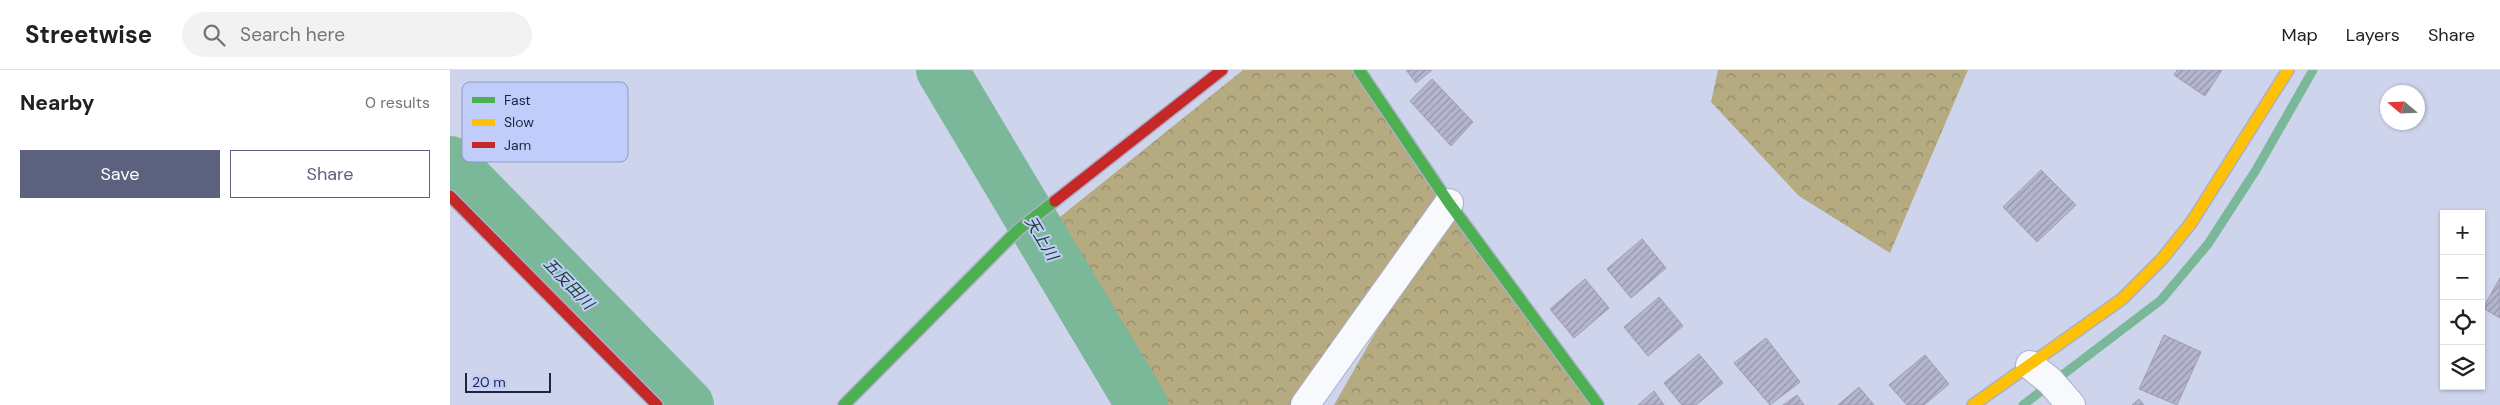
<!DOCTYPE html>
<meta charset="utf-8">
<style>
body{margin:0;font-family:"DM Sans","Noto Sans JP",sans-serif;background:#f2f2f2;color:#202124}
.controls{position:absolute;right:15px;bottom:15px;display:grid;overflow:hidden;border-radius:0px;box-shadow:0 1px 4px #0004}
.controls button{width:45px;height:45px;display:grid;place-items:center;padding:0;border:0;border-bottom:1px solid #e0e0e0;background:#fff;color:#202124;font:25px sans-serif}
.compass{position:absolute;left:1930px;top:15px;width:45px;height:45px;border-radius:50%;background:#fff;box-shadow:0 1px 4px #0004;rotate:289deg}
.scale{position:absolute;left:15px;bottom:12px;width:86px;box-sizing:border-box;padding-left:5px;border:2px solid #1f2541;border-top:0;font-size:14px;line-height:18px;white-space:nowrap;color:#1f2541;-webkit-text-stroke:4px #c0ccf9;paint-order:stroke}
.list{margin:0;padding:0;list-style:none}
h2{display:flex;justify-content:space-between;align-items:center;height:65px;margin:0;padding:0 20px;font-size:21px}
h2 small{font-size:16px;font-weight:400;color:#757577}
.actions{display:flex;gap:10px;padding:15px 20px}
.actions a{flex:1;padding:11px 0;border:1px solid #5c627d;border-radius:0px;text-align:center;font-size:18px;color:#5c627d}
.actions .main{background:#5c627d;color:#fff}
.icon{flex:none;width:28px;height:28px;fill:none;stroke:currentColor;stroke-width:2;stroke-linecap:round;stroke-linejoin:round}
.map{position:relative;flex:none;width:2050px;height:335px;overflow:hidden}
header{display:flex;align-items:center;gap:30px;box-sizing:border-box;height:70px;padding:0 25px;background:#fff;border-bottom:1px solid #e0e0e0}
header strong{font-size:24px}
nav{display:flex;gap:28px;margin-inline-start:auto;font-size:18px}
.search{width:350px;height:45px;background:#f2f2f2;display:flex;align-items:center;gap:12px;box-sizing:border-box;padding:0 18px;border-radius:28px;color:#757577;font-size:19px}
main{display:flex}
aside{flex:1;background:#fff}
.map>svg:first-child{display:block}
.forest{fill:url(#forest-crowns)}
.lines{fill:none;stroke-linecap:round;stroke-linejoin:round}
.stream{stroke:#7bb799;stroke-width:9}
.river{stroke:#7bb799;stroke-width:52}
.building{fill:url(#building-hatch);stroke:#9d9db5}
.street-casing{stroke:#aab0c8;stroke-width:30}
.fast-casing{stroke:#aab0c8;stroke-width:14}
.slow-casing{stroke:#aab0c8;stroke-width:14}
.jam-casing{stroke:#aab0c8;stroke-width:14}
.street{stroke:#f8f9fc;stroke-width:28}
.fast{stroke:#4caf50;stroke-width:11}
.slow{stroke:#ffc107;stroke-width:11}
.jam{stroke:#c62828;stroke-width:11}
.labels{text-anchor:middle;stroke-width:4;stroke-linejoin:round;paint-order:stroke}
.water-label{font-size:16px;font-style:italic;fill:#1b3f28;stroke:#c0ccf9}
.key{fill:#c0ccf9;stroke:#909ac2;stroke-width:1}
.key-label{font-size:14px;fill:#1f2541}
</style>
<header>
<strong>Streetwise</strong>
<div class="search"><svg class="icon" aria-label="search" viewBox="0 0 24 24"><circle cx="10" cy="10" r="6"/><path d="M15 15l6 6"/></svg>Search here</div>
<nav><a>Map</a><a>Layers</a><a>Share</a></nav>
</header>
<main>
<aside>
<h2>Nearby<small>0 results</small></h2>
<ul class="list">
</ul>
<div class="actions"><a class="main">Save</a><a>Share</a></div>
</aside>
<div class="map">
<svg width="2050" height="335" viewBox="0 0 2050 335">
<defs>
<pattern id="forest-crowns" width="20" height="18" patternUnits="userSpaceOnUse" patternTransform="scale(1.25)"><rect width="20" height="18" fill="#b5aa80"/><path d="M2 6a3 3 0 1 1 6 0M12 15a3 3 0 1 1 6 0" fill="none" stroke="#938a6a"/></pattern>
<pattern id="building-hatch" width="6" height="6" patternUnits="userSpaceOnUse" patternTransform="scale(1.25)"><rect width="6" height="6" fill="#b5b5cf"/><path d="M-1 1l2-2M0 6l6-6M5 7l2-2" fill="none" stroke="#9393aa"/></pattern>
</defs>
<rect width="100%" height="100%" fill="#cdd4ec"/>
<g class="forest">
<path d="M793,0H909L1143,335H884L996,139L853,335H714L605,151Z"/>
<path d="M1268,0H1518L1440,183L1349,126L1261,32Z"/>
</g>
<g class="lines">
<path class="stream" d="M1573,335L1711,230L1758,174L1806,100L1863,0"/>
<g class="river">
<path d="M492,0L692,335"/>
<path d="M0,92L238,335"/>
</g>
</g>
<g class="building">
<path d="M956,0H982L966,13Z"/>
<path d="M1727,0H1772L1755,26L1724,5Z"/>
<path d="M982,9L1023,52L1001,76L960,31Z"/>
<path d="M1591,100L1626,135L1587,172L1553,137Z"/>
<path d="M1192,169L1216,198L1181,228L1157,199Z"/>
<path d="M2050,208V248L2033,238Z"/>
<path d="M1135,209L1159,238L1124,268L1100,239Z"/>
<path d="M1209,227L1233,256L1198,286L1174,257Z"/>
<path d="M1714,265L1751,282L1727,335L1689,319Z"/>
<path d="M1316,268L1350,312L1320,335L1284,293Z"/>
<path d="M1249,284L1273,313L1246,335H1232L1214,313Z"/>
<path d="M1475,285L1499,314L1474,335H1457L1439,315Z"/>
<path d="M1409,317L1424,335H1388Z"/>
<path d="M1204,321L1214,335H1188Z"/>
<path d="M1347,325L1354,335H1333Z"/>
<path d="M1689,329L1694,335H1682Z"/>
</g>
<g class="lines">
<g class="street-casing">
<g id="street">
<path d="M1580,295L1600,311L1621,335"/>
<path d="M855,335L999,133"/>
</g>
</g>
<g class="fast-casing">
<g id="fast">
<path d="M909,0L999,133L1148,335"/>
<path d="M394,335L568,160L605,131"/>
</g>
</g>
<g class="slow-casing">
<path id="slow" d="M1523,335L1672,229L1712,189L1741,153L1838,0"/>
</g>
<g class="jam-casing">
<g id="jam">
<path d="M0,126L207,335"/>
<path d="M605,131L772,0"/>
</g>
</g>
<use href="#street" class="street"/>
<use href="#fast" class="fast"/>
<use href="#slow" class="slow"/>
<use href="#jam" class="jam"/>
</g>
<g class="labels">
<g class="water-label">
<text transform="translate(592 168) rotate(59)" y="6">天上川</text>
<text transform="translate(119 213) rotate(46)" y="6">五反田川</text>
</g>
</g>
<rect x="12" y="12" width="166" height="80" rx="8" class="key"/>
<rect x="22" y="27" width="23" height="6" fill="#4caf50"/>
<rect x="22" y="49" width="23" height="7" fill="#ffc107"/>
<rect x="22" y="72" width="23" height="6" fill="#c62828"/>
<g class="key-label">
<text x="54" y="35">Fast</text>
<text x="54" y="57">Slow</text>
<text x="54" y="80">Jam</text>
</g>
</svg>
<div class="controls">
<button>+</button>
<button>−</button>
<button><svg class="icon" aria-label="locate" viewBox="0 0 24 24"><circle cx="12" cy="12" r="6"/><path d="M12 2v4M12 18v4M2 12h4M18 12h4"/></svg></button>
<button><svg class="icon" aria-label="layers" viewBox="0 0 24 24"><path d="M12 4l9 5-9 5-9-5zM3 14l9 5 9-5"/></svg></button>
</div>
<svg class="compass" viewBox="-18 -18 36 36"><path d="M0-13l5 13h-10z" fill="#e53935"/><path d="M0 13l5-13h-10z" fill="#757577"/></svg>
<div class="scale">20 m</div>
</div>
</main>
